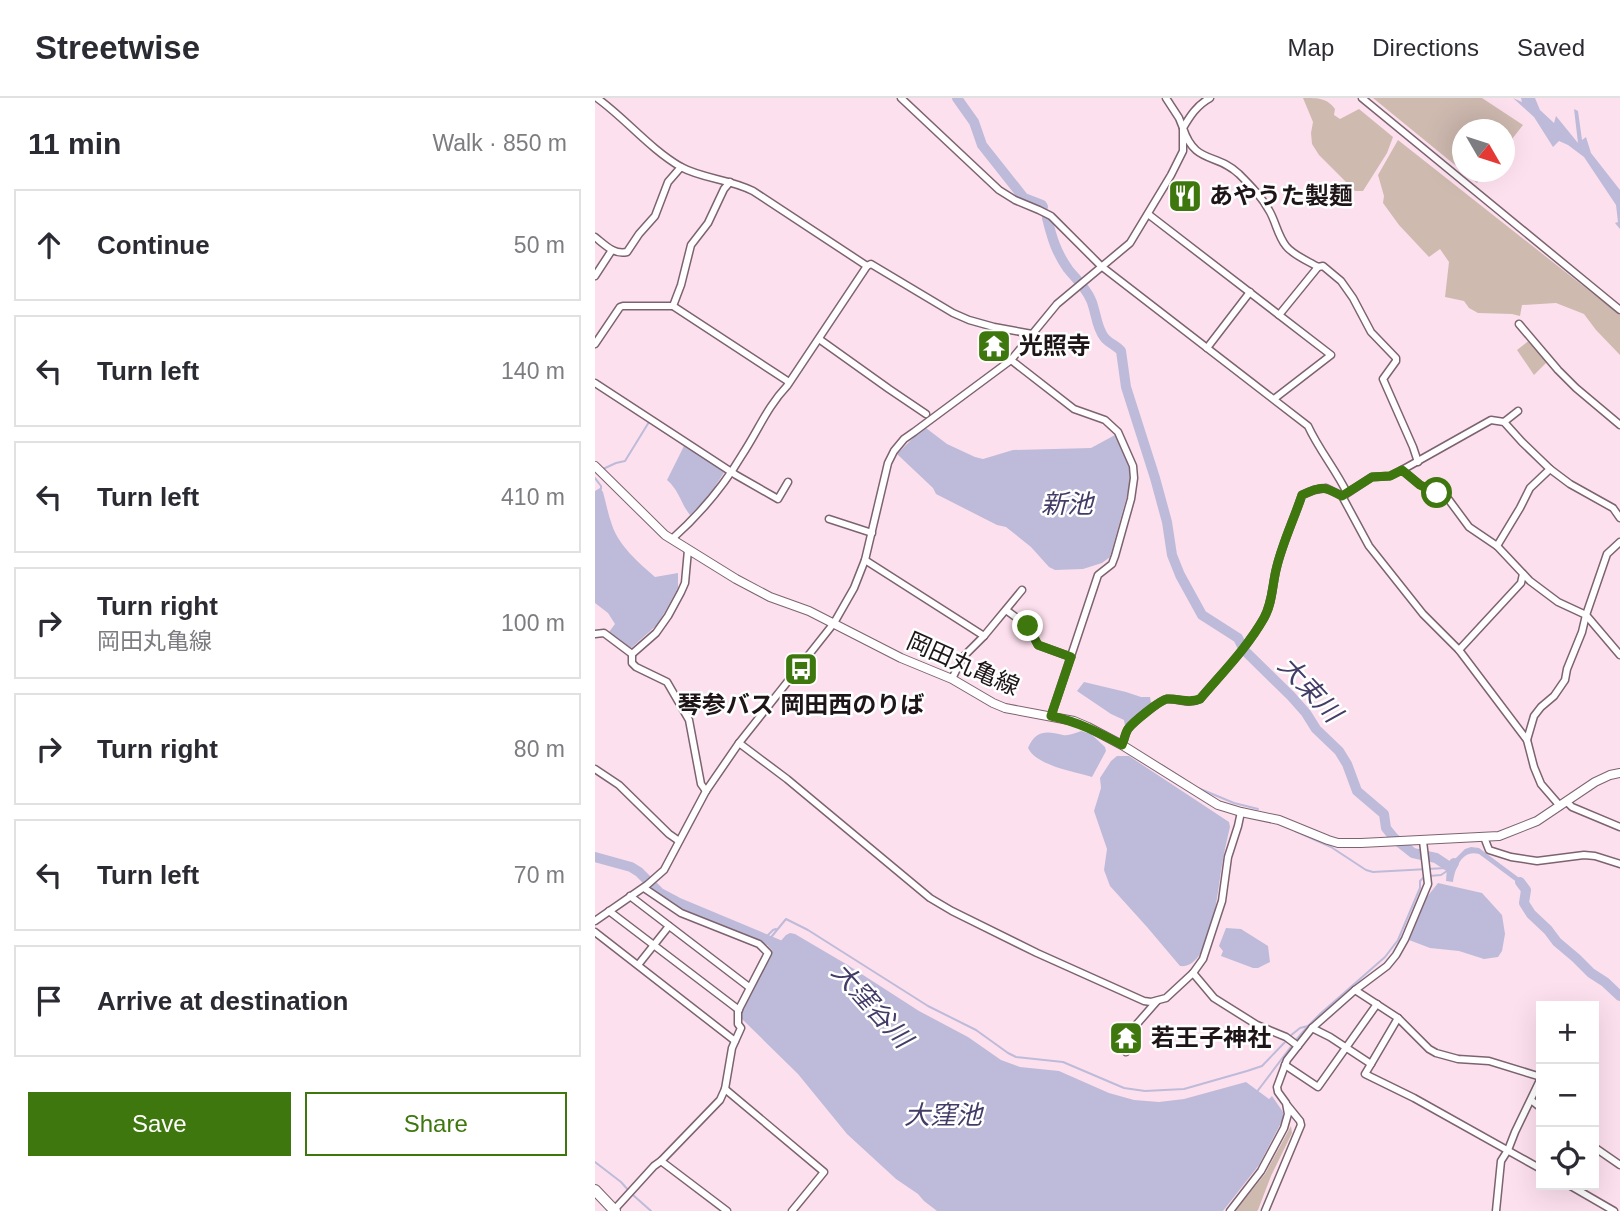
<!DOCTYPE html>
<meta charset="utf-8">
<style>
body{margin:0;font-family:Arial,"Noto Sans JP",sans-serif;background:#f2f2f3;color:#2b2b33}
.controls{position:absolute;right:21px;bottom:21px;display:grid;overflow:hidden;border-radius:0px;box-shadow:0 7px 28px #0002}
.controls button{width:63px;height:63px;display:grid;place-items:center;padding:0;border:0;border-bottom:2px solid #e1e1e2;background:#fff;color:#2b2b33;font:35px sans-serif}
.compass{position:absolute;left:857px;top:21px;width:63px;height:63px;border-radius:50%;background:#fff;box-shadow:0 7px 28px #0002;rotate:129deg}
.stop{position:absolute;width:21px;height:21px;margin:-16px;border:5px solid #3d770d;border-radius:50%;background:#fff}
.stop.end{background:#3d770d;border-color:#fff;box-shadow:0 2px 7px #0008}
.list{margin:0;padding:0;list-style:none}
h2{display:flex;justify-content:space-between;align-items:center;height:91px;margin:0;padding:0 28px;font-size:30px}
h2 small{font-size:23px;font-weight:400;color:#7c7c81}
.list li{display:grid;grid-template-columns:46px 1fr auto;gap:21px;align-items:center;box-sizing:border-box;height:112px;margin:0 14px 14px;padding:0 14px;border:2px solid #e1e1e2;border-radius:0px}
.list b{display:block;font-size:26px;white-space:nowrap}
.list p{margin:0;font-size:23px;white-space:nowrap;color:#7c7c81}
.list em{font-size:23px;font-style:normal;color:#7c7c81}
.actions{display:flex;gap:14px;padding:21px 28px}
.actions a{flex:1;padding:16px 0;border:2px solid #3d770d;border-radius:0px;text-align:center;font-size:24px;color:#3d770d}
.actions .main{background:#3d770d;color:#fff}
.icon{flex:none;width:38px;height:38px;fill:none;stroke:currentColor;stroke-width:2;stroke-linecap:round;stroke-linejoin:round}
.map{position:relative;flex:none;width:1025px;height:1113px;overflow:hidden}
header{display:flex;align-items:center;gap:42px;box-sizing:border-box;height:98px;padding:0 35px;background:#fff;border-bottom:2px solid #e1e1e2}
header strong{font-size:33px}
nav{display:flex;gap:38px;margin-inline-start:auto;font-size:24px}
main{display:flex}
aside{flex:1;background:#fff}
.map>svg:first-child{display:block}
.green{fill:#cfbab0}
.water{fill:#bdbbd9}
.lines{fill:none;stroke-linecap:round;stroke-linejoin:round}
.stream{stroke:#bdbbd9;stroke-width:2}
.river{stroke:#bdbbd9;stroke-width:10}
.minor-casing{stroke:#7c636f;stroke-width:9}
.major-casing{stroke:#7c636f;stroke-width:10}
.highway-casing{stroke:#7c636f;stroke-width:12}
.minor{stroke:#fff;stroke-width:6}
.major{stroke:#fff;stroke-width:8}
.highway{stroke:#fff;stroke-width:10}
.route{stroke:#3d770d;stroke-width:9}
.labels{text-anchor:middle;stroke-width:5;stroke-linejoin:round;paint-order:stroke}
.poi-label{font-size:24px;font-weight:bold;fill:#1e1519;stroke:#fff;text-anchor:start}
.street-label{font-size:24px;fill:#1e1519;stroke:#fff}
.water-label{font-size:26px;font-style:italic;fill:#423c67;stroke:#fff}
</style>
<header>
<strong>Streetwise</strong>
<nav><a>Map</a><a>Directions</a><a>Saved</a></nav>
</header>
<main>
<aside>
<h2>11 min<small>Walk · 850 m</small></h2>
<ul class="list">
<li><svg class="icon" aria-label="ahead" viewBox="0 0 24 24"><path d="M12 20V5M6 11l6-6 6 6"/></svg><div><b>Continue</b></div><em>50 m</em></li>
<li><svg class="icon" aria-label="left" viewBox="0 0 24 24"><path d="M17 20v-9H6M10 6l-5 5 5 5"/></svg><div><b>Turn left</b></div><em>140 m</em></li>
<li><svg class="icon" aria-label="left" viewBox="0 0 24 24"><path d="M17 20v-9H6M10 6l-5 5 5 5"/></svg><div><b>Turn left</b></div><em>410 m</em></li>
<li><svg class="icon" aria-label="right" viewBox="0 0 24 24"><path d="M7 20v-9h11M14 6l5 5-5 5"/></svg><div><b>Turn right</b><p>岡田丸亀線</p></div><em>100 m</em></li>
<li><svg class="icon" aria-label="right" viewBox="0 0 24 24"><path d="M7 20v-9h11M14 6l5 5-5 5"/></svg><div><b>Turn right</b></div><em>80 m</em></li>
<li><svg class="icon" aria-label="left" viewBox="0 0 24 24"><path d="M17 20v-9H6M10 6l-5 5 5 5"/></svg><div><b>Turn left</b></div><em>70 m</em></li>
<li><svg class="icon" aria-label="arrive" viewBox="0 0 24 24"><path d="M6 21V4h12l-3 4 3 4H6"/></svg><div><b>Arrive at destination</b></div></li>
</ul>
<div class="actions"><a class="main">Save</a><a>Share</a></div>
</aside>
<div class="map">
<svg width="1025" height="1113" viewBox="0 0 1025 1113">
<rect width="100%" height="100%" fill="#fde0ee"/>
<g class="green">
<path d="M708,0C724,0 732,0 740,11L739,17L745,21L764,11L798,39L792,55L768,93H760L724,57L717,46L716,35L718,24Z"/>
<path d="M778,0H887L928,27L910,50L909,32H867V74H891L882,85Z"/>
<path d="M803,42L1025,217V257L1001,232L989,216L961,205L927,207L925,218L917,216L883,215L874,210L869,203L850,199L854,164L845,151L834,159L804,127L788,105L789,98L783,77Z"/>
<path d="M936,241L953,263L939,277L922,252Z"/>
<path d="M696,1028L697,1035L676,1078L663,1112L662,1113H640L670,1076Z"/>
</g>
<g class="water">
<path d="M918,0L927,4L926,0H940L945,12L959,25L961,18L983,45L979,11L983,13L987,42L991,39L996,55L1025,92V131L1020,125L1023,124L1021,107L989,59L973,47L964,43L958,49L939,19Z"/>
<path d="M331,330L352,346L380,359L388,361L418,352L496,350L520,337L536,372L535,387L515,459L507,465L488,471L460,472L454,469L436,449L411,429L402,427L341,396L338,390L302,356L319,339Z"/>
<path d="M89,348L130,373L114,398L95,417C86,406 84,392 72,382Z"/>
<path d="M5,390L8,394C11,405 13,416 17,427C24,448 44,465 60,479L83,475V490L63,526L35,551L14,534L20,526L13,515L0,505V393Z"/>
<path d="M489,584L531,594L546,599H555L556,605L545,619L530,628L529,622L516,616L482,593Z"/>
<path d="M486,633L496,636L510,649L511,653L497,679C478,673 442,668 433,650C441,632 451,633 468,637C474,638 480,635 486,633Z"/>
<path d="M522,658H534L634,724L635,729C632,742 629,754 627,767C623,789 617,872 585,868L552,829L515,788L509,772L512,751L499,713L506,690L505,680L516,663Z"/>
<path d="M876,749L884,750L931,785L934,789V795H929V791L927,788L884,756C867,751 860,770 858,784L851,783L852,769L870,751Z"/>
<path d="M843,785L887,795L907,817L910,836L907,853L903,859L889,861L864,853L835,850L814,842L832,799Z"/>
<path d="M631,830L646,831L673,848L675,864L663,870H658L626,858L628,853L624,848Z"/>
<path d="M195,835L200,836L251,866L324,913L373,939L406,962L425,969L464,973L514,995L539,1002L564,1004L589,1001L651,984L674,1001L677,998L688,1014V1021L664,1067L628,1113H342L329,1103L323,1096L301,1081L252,1036L203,976L147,921L146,913L177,852L173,848L178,842L184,845L191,837Z"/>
</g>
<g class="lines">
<g class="stream">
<path d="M8,371L21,365L30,363L54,324L89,347L91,350"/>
<path d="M0,380L6,388V391"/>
<path d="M567,667L589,681"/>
<path d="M603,690L639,705L663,711"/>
<path d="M700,733L736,749L771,772L778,774L851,770"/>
<path d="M834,778L846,777L852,773"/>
<path d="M173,842L172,838L178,832L181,831"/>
<path d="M173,843L191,821L213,832L333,908L381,932L413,955L421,959L468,964L529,990L550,993L589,991L652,973L667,968L691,943"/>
<path d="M695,938L705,930L713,928"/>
<path d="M701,942L713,928L725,916L790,859L803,842L825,790V783L829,779"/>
<path d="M661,995L698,946"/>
<path d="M0,1064L26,1084L34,1093"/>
<path d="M38,1097L56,1113"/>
</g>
<g class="river">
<path d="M362,0L379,24L387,47L429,100L447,107L448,109"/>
<path d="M452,120C457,140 461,154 473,171C481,181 491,190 496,202C501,213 501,229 509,239C513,245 521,247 526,253L531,289L560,380L572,424L577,457L585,477L607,517L643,540L649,552L696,598L711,615L721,631L744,653L752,666L762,693L789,716L791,730L799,740L818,755L841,760L856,770L859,765"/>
<path d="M0,759L36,769L44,774L65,795L82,804L187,848"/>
<path d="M925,784L931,792L929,805L936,816L953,832L962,844L981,860L996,875L1010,884L1025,898"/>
</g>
<g class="minor-casing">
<g id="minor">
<path d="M2,0C31,21 55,51 86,69C108,81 135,81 158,93L272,168"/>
<path d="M306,0L404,92L420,102L444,112L456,118L506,168L713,328C724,352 741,372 752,395"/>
<path d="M615,0C602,7 595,18 588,30C600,67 621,54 644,76C656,88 667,99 675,114C681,125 683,138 691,148C698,157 713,163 723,169L728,168L746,183L758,200L776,234L801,260V263L788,281L818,349L823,364"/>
<path d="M767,0L1025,212"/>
<path d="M553,116L736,257L679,301"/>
<path d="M0,139C10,147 19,157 32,154L44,136L60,118L73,84L86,69"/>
<path d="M0,178L17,152"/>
<path d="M78,208L86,187L96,147L113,125L129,91L135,84"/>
<path d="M684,217L723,169"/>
<path d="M924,226L963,272L981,290L1025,327"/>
<path d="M224,241L294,291L331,316"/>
<path d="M0,246L25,209L28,208H78L194,284"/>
<path d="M612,250L655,194"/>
<path d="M416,262L479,311L510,322L523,334L538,368L539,380L536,401L520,458L517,466L503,477L456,618"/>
<path d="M0,285L141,377L183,401L193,384"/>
<path d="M909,324L923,313"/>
<path d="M955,371L975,386L1018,410L1025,420"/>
<path d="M807,372L825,387L842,395L854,402L874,429L902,448L935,483L963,504L991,517L1025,557"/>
<path d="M751,396L777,379L795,378L807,372L896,322L909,324L927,344L955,371L935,390L925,410L902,448"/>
<path d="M234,421L277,435"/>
<path d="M77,441C105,416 128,389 147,357C163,333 172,309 192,288L272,168L276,166L358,215L374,222L399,229L437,236"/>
<path d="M270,462L389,538"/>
<path d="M411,512L433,528L443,547L476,559"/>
<path d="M0,536L9,535L37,556"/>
<path d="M864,552L926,485L928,476"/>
<path d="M37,556V565L41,569L72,584L94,622L106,686L111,693"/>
<path d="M37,556L61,535L73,518L86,494L90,485L93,452"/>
<path d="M357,581L367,560L389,538L427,492"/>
<path d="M932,642L939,618L946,609L959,598L970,582L972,571L987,534L991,517L1012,456L1025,444"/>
<path d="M144,645L192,681L335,800L357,813L442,855L549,903L556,904L571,900L598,875L608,861L627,803L633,759L643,728L646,714"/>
<path d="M527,647C529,643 530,636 533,631C537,625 565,602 572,601C584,600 593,607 605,601C627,575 652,550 669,520C678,504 677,486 682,468C688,444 699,421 707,397L719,392L731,390L747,398L774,448L828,516L864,552L932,642L939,669L946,686L965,708"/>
<path d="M0,671L24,687L74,736L84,743"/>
<path d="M972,704L977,709L1025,729"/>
<path d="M889,739L894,752L916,759L942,763L989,757L1000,758L1025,766"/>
<path d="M35,798L154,889"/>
<path d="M14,813L144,912"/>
<path d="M0,823L52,787L69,772L111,693L144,645L239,525L259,490L270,462L293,365L299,353L309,341L319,334L416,262L462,206L535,145L576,77L588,53V30L584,20L571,0"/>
<path d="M0,834L140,943"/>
<path d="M43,867L74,828"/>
<path d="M598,875L619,900L662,927L691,939L703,948"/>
<path d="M760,892L803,920L834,951L841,955L863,961L894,963L946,979"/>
<path d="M717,930L735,939L776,966L770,976L819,1000L946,1071"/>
<path d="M531,954L542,934L540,931L541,927L562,903"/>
<path d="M776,966L803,920"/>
<path d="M690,967L723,989L782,906"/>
<path d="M130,991L229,1074L197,1113"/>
<path d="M936,1002L946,1010"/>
<path d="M999,1049L1025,1067"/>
<path d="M66,1063L132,1113"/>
<path d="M974,1087L1019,1113"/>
<path d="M19,1112L59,1068L66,1063L125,1002L130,991L137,950L146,930L143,926V913L173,855L164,846L86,815L49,790"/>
<path d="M635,1113L666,1073L689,1030L693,1016L691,1005L683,994L682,989L692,962L717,930L760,892L792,868L801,857L810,841L833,786L828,743"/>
<path d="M670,1113L706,1027L705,1023L692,1007"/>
<path d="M901,1113L906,1063L913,1052L920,1034L946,980"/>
</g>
</g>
<g class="major-casing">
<path id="major" d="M0,368L70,437L141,481L175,499L214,513L306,560L357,581L398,605L410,610L479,623L493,629L527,647L623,707L646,714L684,722L733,742L743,745H766L904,738L942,723L1000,684L1015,677L1025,675"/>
</g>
<g class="highway-casing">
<path id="highway" d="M0,1092L20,1113"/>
</g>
<use href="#minor" class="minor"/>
<use href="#major" class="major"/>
<use href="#highway" class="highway"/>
</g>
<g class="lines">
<path class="route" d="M433,528L443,547L476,559L456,618C483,624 503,634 527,647C529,643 530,635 533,631C537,625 565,602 572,601C584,600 593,606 605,601C627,575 652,550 669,520C678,504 677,486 682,468C688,444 699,421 707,397C727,388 728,388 747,398L777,379L795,378L807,372L825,387L842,395"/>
</g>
<defs>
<g id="restaurant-square" transform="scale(1.75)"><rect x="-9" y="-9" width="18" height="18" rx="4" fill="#3d770d" stroke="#fff"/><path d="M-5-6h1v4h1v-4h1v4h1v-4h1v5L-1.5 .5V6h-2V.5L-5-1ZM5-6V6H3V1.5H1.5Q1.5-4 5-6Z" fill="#fff"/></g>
<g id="temple-square" transform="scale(1.75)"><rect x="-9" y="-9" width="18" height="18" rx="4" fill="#3d770d" stroke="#fff"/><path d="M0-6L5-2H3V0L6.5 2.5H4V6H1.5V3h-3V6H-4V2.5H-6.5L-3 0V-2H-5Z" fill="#fff"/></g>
<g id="bus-square" transform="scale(1.75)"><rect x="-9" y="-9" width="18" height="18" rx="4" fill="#3d770d" stroke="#fff"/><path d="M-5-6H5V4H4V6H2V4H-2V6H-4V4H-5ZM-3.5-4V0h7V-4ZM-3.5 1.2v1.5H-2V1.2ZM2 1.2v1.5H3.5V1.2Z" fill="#fff"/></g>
</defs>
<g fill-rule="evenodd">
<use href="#restaurant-square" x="590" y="98"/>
<use href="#temple-square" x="399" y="248"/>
<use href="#bus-square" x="206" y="571"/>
<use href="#temple-square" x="531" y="940"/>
</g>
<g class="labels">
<g class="poi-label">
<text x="614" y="106">あやうた製麺</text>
<text x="424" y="256">光照寺</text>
<text x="206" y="615" text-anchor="middle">琴参バス 岡田西のりば</text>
<text x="556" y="948">若王子神社</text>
</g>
<g class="street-label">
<text transform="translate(368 566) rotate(24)" y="8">岡田丸亀線</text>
</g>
<g class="water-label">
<text x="472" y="415">新池</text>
<text transform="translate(715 591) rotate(47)" y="9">大束川</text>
<text transform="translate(277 907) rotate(48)" y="9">大窪谷川</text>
<text x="348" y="1026">大窪池</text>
</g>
</g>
</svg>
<div class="controls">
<button>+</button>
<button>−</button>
<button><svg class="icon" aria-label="locate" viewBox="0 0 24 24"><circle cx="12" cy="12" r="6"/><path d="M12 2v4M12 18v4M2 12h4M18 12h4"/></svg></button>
</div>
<svg class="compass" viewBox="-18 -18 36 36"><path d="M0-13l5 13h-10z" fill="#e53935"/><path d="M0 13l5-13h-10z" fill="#7c7c81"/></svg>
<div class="stop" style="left:842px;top:395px"></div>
<div class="stop end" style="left:433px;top:528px"></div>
</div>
</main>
